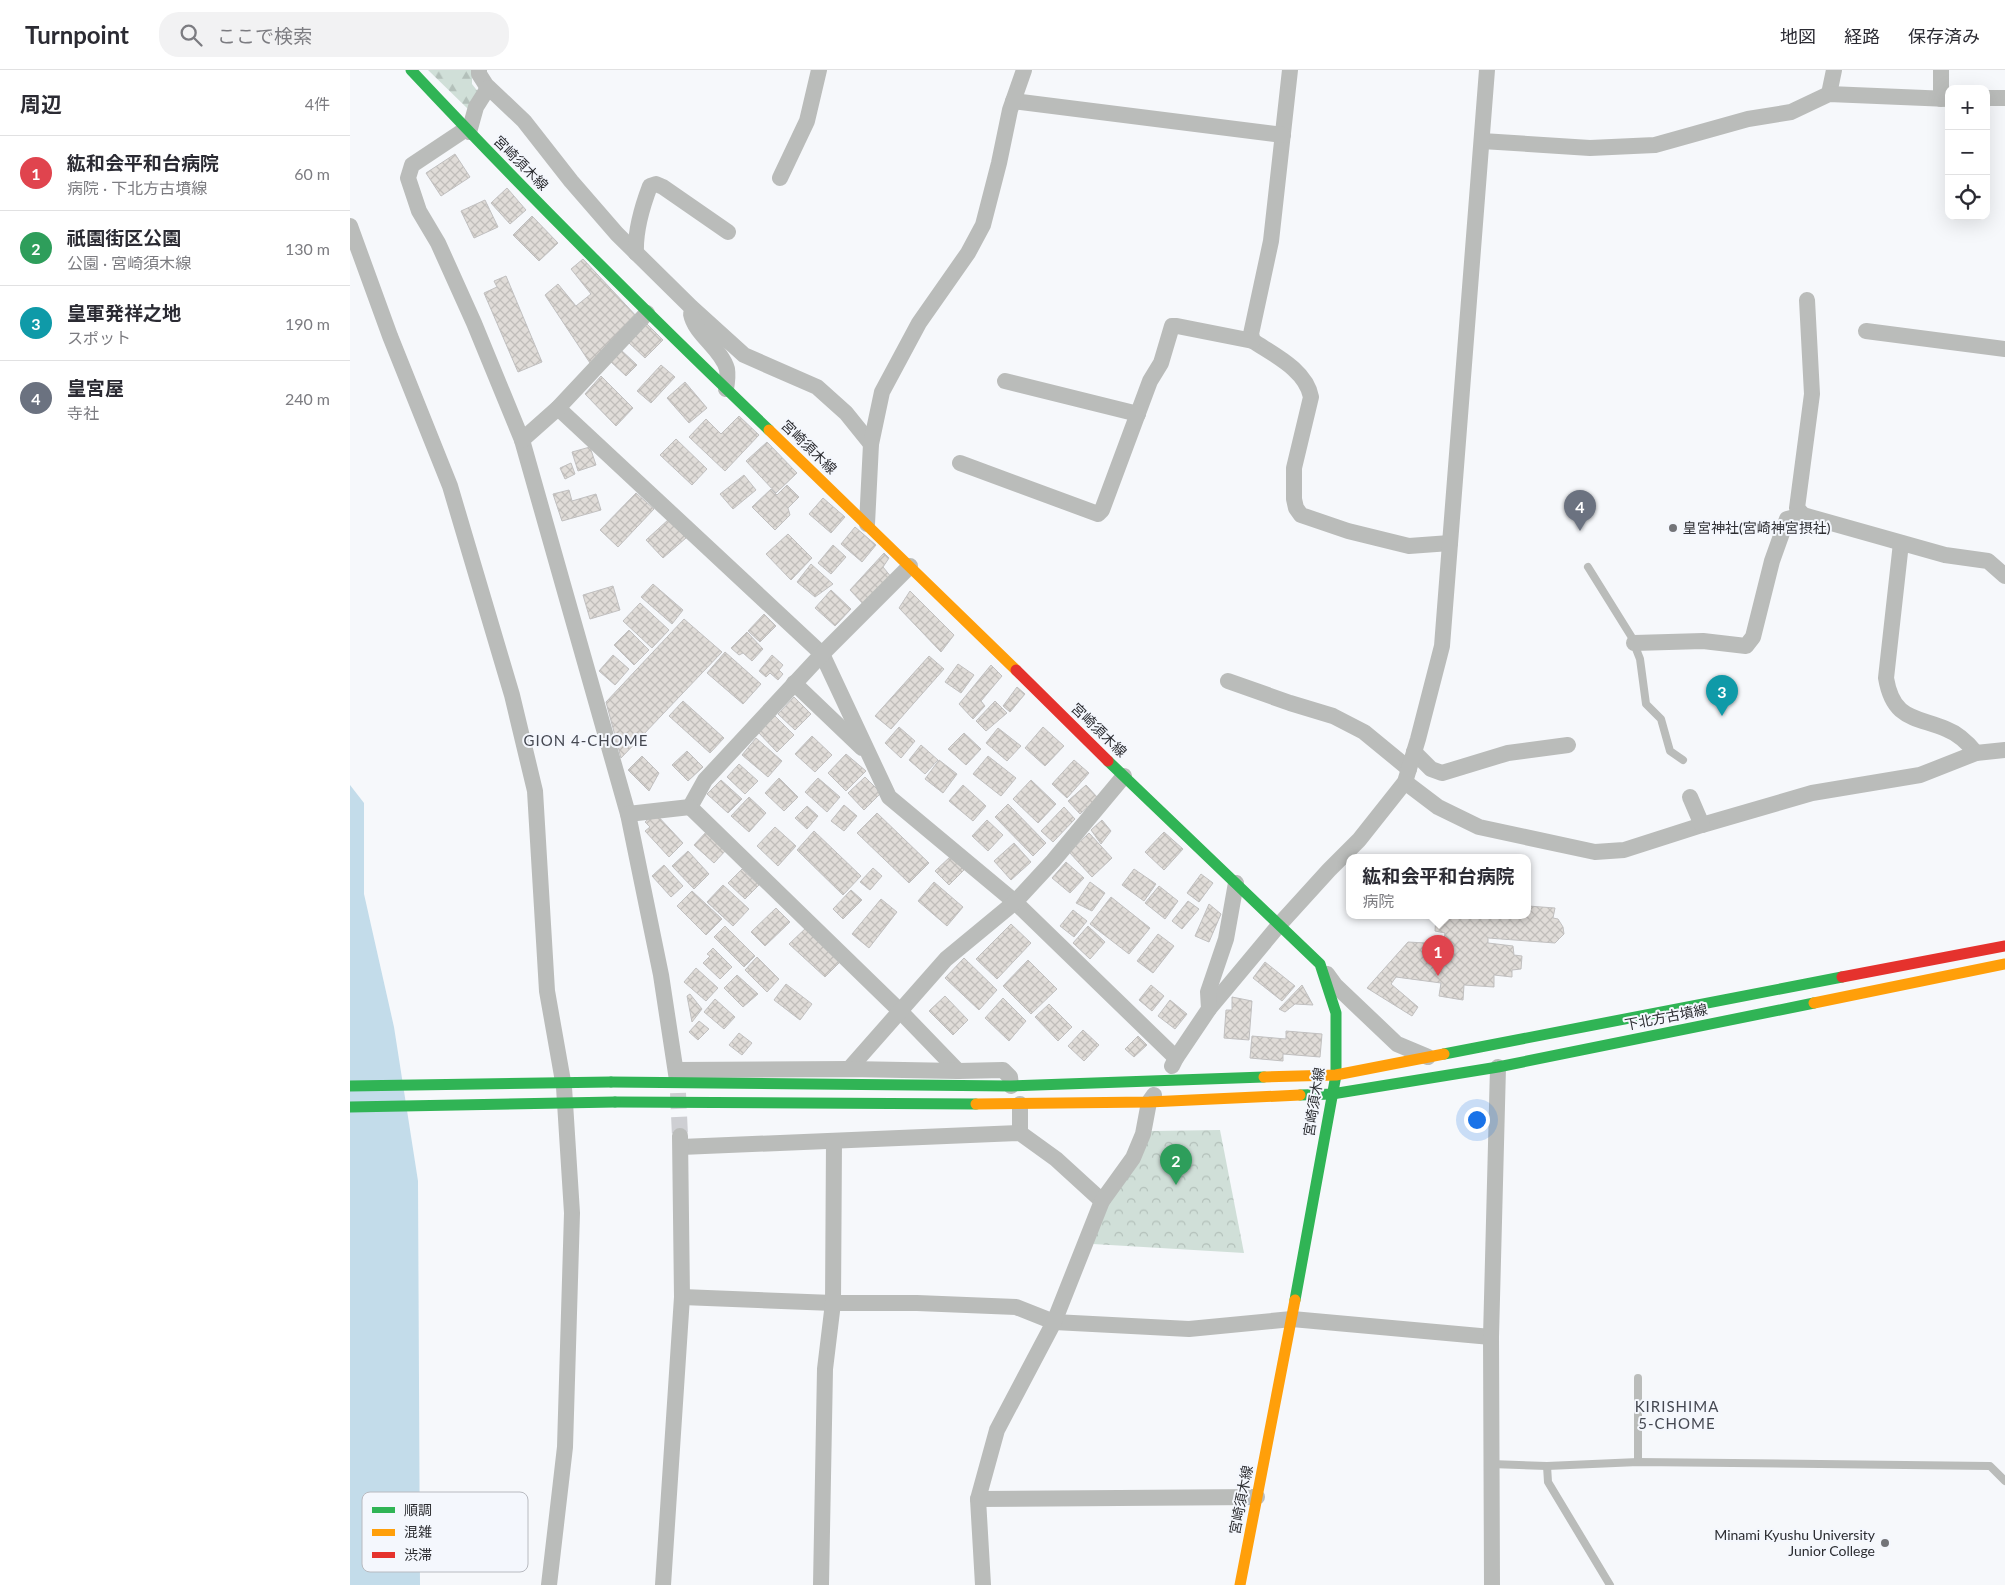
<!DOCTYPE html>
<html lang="ja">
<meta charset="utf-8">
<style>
body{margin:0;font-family:Lato,"Noto Sans JP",sans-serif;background:#f2f2f3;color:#2b2b33}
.controls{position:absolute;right:15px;top:15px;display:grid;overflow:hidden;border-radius:10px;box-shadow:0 5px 20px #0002}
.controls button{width:45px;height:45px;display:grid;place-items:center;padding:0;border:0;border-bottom:1px solid #e1e1e2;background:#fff;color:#2b2b33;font:25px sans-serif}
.you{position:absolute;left:1126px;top:1049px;width:18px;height:18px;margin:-12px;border:4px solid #fff;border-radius:50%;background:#1a73e8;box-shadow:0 0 0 8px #1a73e833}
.badge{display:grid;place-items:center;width:32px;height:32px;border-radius:50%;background:#737478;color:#fff;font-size:16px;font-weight:700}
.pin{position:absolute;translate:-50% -41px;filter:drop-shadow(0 1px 2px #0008)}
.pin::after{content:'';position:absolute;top:26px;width:18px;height:15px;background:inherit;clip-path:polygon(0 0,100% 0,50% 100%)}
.popup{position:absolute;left:996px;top:784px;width:185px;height:65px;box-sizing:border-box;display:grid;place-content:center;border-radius:10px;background:#fff;filter:drop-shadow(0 1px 4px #0005);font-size:16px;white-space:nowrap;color:#7c7c81}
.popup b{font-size:19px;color:#2b2b33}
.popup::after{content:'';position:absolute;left:50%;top:100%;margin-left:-10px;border:10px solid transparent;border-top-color:#fff}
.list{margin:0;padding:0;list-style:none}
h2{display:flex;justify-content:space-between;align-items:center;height:65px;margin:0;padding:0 20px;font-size:21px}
h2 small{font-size:16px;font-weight:400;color:#7c7c81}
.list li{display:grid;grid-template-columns:32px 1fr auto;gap:15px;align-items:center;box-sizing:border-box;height:75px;padding:0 20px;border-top:1px solid #e1e1e2}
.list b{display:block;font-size:19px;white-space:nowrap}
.list p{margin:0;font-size:16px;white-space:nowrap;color:#7c7c81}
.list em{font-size:16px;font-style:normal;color:#7c7c81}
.icon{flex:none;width:28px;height:28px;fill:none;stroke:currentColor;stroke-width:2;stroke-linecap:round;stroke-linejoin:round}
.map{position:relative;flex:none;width:1655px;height:1515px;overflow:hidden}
header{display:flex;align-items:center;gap:30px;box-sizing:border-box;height:70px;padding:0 25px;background:#fff;border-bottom:1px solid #e1e1e2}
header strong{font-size:24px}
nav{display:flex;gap:28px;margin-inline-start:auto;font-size:18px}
.search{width:350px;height:45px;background:#f2f2f3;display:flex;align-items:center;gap:12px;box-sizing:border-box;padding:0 18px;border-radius:20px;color:#7c7c81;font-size:19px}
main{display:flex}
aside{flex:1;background:#fff}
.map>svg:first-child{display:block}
.forest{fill:url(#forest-firs)}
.park{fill:url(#park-crowns)}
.water{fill:#c3dcea}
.building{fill:url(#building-cross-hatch);stroke:#c1c0c0}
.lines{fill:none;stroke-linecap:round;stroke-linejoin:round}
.street-tunnel{stroke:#cecfd3;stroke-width:16;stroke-dasharray:16 8;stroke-linecap:butt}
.lane{stroke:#babcba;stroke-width:8}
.street{stroke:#babcba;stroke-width:16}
.fast{stroke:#30b455;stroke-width:11}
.slow{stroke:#ff9f0a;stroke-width:11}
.jam{stroke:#e5322d;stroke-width:11}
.fast-bridge{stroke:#30b455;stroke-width:11}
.poi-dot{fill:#737478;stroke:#f4f7fd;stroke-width:2}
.labels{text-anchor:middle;stroke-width:4;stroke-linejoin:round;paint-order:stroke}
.street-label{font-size:14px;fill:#2c2d31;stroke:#f4f7fd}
.poi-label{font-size:14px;fill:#2c2d31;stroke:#f4f7fd;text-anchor:start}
.neighbourhood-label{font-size:15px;letter-spacing:1px;fill:#454851;stroke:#f4f7fd}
.key{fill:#f4f7fd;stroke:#b8bac0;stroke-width:1}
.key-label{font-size:14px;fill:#2c2d31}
</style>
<header>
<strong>Turnpoint</strong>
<div class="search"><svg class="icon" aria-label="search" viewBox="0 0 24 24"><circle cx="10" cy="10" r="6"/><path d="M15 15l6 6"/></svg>ここで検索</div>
<nav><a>地図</a><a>経路</a><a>保存済み</a></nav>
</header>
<main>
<aside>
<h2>周辺<small>4件</small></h2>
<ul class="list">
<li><span class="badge" style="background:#e0444e">1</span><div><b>紘和会平和台病院</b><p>病院 · 下北方古墳線</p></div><em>60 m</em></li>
<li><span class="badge" style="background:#2e9e5b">2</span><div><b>祇園街区公園</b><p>公園 · 宮崎須木線</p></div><em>130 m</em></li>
<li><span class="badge" style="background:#0f9aa8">3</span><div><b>皇軍発祥之地</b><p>スポット</p></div><em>190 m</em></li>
<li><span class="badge" style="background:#6b7280">4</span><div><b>皇宮屋</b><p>寺社</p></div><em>240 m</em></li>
</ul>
</aside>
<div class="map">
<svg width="1655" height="1515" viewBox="0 0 1655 1515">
<defs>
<pattern id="forest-firs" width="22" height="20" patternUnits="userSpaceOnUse" patternTransform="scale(1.25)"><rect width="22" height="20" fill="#d0dfd8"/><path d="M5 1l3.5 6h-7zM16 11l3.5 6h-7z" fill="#b3c0ba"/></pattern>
<pattern id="park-crowns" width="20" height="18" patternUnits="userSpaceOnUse" patternTransform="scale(1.25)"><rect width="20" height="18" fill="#d0dfd8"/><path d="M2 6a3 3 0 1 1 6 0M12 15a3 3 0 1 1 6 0" fill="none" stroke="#b3c0ba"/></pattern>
<pattern id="building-cross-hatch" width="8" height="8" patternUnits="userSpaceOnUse" patternTransform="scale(1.25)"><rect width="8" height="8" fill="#e0dcd8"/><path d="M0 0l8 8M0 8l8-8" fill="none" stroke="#c0bdba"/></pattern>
</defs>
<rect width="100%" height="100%" fill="#f6f8fb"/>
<path class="forest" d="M78,0H122V14L129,23L119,40Z"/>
<path class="park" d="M870,1060L894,1183L743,1174L757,1135L800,1061Z"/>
<path class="water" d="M0,715L14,733V824L44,957L68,1111L70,1515H0Z"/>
<g class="building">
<path d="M105,84L120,107L91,126L76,103Z"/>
<path d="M157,118L176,140L160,154L141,133Z"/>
<path d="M135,130L148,157L124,168L111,141Z"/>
<path d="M182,146L208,173L189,191L163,165Z"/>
<path d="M233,189L289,249L240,293L195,225L208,214L226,236L241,224L221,199Z"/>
<path d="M156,206L192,292L168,302L134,223L147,217L144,211Z"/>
<path d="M296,253L313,270L295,288L278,272Z"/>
<path d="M270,279L287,295L276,306L259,290Z"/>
<path d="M311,295L325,307L301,333L287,321Z"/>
<path d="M251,306L283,338L266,356L235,324Z"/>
<path d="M335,312L357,338L339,353L317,328Z"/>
<path d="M389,346L409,365L375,401L339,367L356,349L371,364Z"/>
<path d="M326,369L357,399L342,415L310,385Z"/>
<path d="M417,372L447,403L426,423L396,391Z"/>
<path d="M240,377L246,395L228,401L222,382Z"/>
<path d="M221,393L225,404L215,409L210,398Z"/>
<path d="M394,405L406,420L383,439L370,424Z"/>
<path d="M437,415L449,427L438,438L440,445L425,460L402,437L421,419L427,425Z"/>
<path d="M219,420L222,431L246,424L251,440L212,451L203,424Z"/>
<path d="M286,423L304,439L268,477L250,460Z"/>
<path d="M473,428L495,447L481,463L459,444Z"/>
<path d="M319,449L336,468L313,488L296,470Z"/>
<path d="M505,457L526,475L512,492L491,474Z"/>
<path d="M438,464L462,488L441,510L416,484Z"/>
<path d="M483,475L496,487L481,504L468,493Z"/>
<path d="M534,483L539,488L533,497L542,508L515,536L500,520Z"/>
<path d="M461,494L483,514L465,527L447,512Z"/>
<path d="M303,514L333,540L322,554L291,527Z"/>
<path d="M263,516L270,540L240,549L233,525Z"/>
<path d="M481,520L501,539L485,556L465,538Z"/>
<path d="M560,521L604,565L591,582L549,538Z"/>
<path d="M290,533L319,560L302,578L273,551Z"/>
<path d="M414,544L426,556L410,572L398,561Z"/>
<path d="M334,549L372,582L271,688L256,632Z"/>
<path d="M279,560L299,580L284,595L264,575Z"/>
<path d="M397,562L413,579L402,591L393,583L389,585L381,578Z"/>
<path d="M375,582L411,614L393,634L357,603Z"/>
<path d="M263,585L279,599L265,615L249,601Z"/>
<path d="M422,585L433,595L429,600L433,604L428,610L420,603L416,607L409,601Z"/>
<path d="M579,586L594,599L541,659L525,646Z"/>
<path d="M608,594L624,605L611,623L595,612Z"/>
<path d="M641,595L652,606L631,631L635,636L623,649L609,634Z"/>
<path d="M667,617L675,624L660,642L653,636Z"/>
<path d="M444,627L461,644L445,660L428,644Z"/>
<path d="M333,631L374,668L360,683L319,646Z"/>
<path d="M645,631L657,643L636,661L626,651Z"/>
<path d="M425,646L444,665L427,682L408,662Z"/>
<path d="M549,657L565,671L551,688L535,673Z"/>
<path d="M693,657L714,676L695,696L675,678Z"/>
<path d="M648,658L671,676L657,691L636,673Z"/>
<path d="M614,663L631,679L616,695L598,679Z"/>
<path d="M462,666L482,685L465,702L445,684Z"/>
<path d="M406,668L432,691L418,707L392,685Z"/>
<path d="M571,675L588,690L575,704L559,690Z"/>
<path d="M337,681L353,697L338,711L322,695Z"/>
<path d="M496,684L516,701L496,721L478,703Z"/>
<path d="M292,686L309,703L299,721L278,700Z"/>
<path d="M638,686L666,708L651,726L623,704Z"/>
<path d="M589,690L607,704L593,723L575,709Z"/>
<path d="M724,690L739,703L717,728L702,714Z"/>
<path d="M389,694L408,711L395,724L377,707Z"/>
<path d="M515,707L531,723L514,740L498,723Z"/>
<path d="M429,708L448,727L434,741L415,723Z"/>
<path d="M468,708L490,727L477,742L455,722Z"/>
<path d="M371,710L392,729L378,743L357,724Z"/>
<path d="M681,710L706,734L688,753L663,729Z"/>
<path d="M613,715L636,736L623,751L599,731Z"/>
<path d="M736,715L748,728L730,744L718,731Z"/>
<path d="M399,727L416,743L399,762L381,746Z"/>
<path d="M658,734L696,773L683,786L645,747Z"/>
<path d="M494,735L507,746L494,761L481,751Z"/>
<path d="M457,736L468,746L457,759L445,748Z"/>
<path d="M714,737L725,749L703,772L691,761Z"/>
<path d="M305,743L333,773L319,787L295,761L300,757L295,752Z"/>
<path d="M527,743L579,793L559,813L507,763Z"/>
<path d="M637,750L653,765L638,781L622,766Z"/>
<path d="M752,750L761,761L751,774L741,760Z"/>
<path d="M425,757L446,776L428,796L407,776Z"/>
<path d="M358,760L377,779L364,793L344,775Z"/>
<path d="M464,761L511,806L493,825L447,780Z"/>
<path d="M814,762L833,779L814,800L795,782Z"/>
<path d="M739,763L762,788L742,807L719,782Z"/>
<path d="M664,773L681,792L661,810L644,791Z"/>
<path d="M338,781L359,804L344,819L322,796Z"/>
<path d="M601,786L614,800L599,815L585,801Z"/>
<path d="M716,792L734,808L720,823L702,808Z"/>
<path d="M314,795L333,816L321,827L302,806Z"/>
<path d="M523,798L532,806L520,820L510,812Z"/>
<path d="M392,799L409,815L395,829L378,813Z"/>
<path d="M784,799L806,814L794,831L772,815Z"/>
<path d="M851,804L863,813L849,832L837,823Z"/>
<path d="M584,812L613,837L597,856L568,831Z"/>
<path d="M740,812L755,823L742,841L726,833Z"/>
<path d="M373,815L399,839L383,856L357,832Z"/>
<path d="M809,816L828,831L815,849L795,833Z"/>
<path d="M501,820L512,830L493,849L483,839Z"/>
<path d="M342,821L372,849L356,865L327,836Z"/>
<path d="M1177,825H1179L1178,836L1205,838L1203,848L1208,849L1213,857L1214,864L1205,873L1138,868V873L1163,876L1164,885L1172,886L1171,899L1162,900V907L1144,905V917L1114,915L1113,930L1089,926L1091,913L1046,907L1041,914L1068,937L1062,946L1017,918L1058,872L1093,874L1095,863L1085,861L1086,845H1177Z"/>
<path d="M761,827L800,858L779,884L740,854Z"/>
<path d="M531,829L547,842L519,878L502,864Z"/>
<path d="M838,831L849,839L832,859L822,851Z"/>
<path d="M859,834L871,844L859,872L845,866Z"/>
<path d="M426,838L440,852L415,876L401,862Z"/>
<path d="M723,840L737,851L724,867L710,856Z"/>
<path d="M661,854L681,873L647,909L626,889Z"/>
<path d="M375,856L405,886L394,897L364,867Z"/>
<path d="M738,856L755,872L740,889L723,873Z"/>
<path d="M457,857L491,891L475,907L439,874Z"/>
<path d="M808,864L824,876L803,903L787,891Z"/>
<path d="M363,878L382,897L370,909L353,893L360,886L357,884Z"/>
<path d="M407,887L429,909L417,922L395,900Z"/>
<path d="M614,888L647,920L629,940L595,908Z"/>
<path d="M678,890L707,919L681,944L653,916Z"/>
<path d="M915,892L945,916L932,931L903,908Z"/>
<path d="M346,898L368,918L356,931L334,912Z"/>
<path d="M387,905L408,924L393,937L374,918Z"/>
<path d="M436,914L462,934L450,950L424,930Z"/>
<path d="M801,915L814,926L802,941L789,930Z"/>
<path d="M952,915L963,935L945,934L935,942L929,939Z"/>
<path d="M340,924L352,939L342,952L337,926Z"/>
<path d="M595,926L618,950L603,965L579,941Z"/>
<path d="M882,927L902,931L899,970L874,968L876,940H882Z"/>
<path d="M653,928L676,951L659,971L635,948Z"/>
<path d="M365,929L385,947L374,959L354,942Z"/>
<path d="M820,930L837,944L825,959L808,946Z"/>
<path d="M699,934L722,957L708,971L685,947Z"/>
<path d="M349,951L359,959L348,970L339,962Z"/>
<path d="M733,960L749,975L734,991L718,976Z"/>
<path d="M936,961L972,964L970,987L933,984V991L900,988L902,966L936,969Z"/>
<path d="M389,963L402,973L392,985L379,975Z"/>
<path d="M788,966L797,975L784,987L775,979Z"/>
</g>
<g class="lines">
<path class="street-tunnel" d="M328,1023L330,1066"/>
<g class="lane">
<path d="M1238,497L1281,566L1290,589L1296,634L1311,649L1320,681L1333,690"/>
<path d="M1288,1392V1308"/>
<path d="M1141,1394L1197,1396L1288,1392L1640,1396L1655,1411"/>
<path d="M1197,1396L1198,1412L1260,1515"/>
</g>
<g class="street">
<path d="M129,0V4L136,15L174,51L221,111L267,164L341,237L394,285L467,317L496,343L521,374"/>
<path d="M940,0L921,171L901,264L903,271C924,285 956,300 961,327L944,398V429L946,438L951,445L998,461L1059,476L1100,473"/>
<path d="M1591,0V29"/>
<path d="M1479,24L1484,0"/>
<path d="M1636,28H1655"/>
<path d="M663,31L933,65"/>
<path d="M116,59L62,95L58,108L69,141L88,173L124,253L172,370L278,744L311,905L327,1010"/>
<path d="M119,62L126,37L138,18"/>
<path d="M1132,71L1240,78L1305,75L1398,49L1441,42L1479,24L1599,29"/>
<path d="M430,108L457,51L469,0"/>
<path d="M0,156L40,266L100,416L162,625L185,721L197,921L214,1017L222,1143L215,1377L199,1515"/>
<path d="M286,183C285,160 292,137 300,116L306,114L313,117L378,162"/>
<path d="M341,244C345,265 371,278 377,299C378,305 377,313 376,319"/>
<path d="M1516,261L1655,279"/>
<path d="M655,311L788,344"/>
<path d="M208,338L472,584L539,727L665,832L826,988"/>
<path d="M172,370L208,338L297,243"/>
<path d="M610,393L748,444L752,440L800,311L811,293L822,256H827L903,271"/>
<path d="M1453,445L1447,438L1462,324L1457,230"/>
<path d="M517,454L521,374L532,322L569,253L618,183L633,155L649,93L660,40L674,0"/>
<path d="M1551,473L1536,608C1543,649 1563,646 1596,659C1609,664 1618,673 1626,683"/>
<path d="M1284,573L1353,571L1396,576L1403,567L1422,491L1437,449L1453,445L1595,485L1638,491L1655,506"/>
<path d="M878,611L940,633L983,646L1014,662L1059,699"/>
<path d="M444,613L512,678"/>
<path d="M1064,682L1081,699L1092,703L1158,683L1218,675"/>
<path d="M1055,712L1088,737L1129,757L1245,782L1274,780L1352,755L1462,723L1570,705L1626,683L1655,680"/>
<path d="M1340,727L1352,755"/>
<path d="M340,737L550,941L608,1001"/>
<path d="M340,737L355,710L472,584L560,496"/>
<path d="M278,744L340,737"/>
<path d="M977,904L985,915L1047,974L1078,987"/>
<path d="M859,939L929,855L979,800L1009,770L1055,712L1068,669L1092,576L1137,0"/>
<path d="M822,996L826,988L859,939L858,922L876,869L886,813"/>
<path d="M499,999L596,889L665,832L703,791L774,706"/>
<path d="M326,1000L499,999L608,1001L653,1000L660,1007L661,1016"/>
<path d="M670,1034V1063"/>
<path d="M331,1077L670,1063L706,1089L752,1131"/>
<path d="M332,1227L483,1233H567L666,1237L704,1252L839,1259L942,1249L1141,1267"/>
<path d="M628,1429L907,1427"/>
<path d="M313,1515L332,1227L330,1066"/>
<path d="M471,1515L475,1299L483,1233L484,1071"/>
<path d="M633,1515L628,1429L647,1360L704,1252L752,1131L783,1088L793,1064L799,1032L804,1025"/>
<path d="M1142,1515L1141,1267L1148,997"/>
</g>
<g class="fast">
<path d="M61,0C177,124 297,243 419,360"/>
<path d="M758,691L970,894L986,943V1005L945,1230"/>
<path d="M1094,984L1492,907"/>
<path d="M261,1012L661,1016L914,1007"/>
<path d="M950,1025L982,1024L1148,997L1464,933"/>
<path d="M265,1032L626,1034"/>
</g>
<g class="slow">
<path d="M419,360L666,600"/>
<path d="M1464,933L1655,894"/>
<path d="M914,1007L986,1005L1094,984"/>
<path d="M626,1034L799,1032L950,1025"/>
<path d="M890,1515L945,1230"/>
</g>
<g class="jam">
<path d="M666,600L758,691"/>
<path d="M1492,907L1655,876"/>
</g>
<g class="fast-bridge">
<path d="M0,1016L261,1012"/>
<path d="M0,1037L265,1032"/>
</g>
</g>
<g class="poi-dot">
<circle cx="1323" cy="458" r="5"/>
<circle cx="1535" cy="1473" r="5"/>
</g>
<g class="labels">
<g class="street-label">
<text transform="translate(171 93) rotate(45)" y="5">宮崎須木線</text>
<text transform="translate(459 377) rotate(44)" y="5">宮崎須木線</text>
<text transform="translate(749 660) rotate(44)" y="5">宮崎須木線</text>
<text transform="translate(1316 947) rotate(-11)" y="5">下北方古墳線</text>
<text transform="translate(964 1032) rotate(-81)" y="5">宮崎須木線</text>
<text transform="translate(891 1430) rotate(-79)" y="5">宮崎須木線</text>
</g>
<g class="poi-label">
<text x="1333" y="463">皇宮神社(宮崎神宮摂社)</text>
<text x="1525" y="1470" text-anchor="end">Minami Kyushu University<tspan x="1525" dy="16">Junior College</tspan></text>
</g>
<g class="neighbourhood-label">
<text x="236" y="676">GION 4-CHOME</text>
<text x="1327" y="1342">KIRISHIMA<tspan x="1327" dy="17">5-CHOME</tspan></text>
</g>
</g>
<rect x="12" y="1422" width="166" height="80" rx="8" class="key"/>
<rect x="22" y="1437" width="23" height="6" fill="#30b455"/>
<rect x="22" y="1459" width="23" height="7" fill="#ff9f0a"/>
<rect x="22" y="1482" width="23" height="6" fill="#e5322d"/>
<g class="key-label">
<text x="54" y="1445">順調</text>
<text x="54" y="1467">混雑</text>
<text x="54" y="1490">渋滞</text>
</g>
</svg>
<div class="controls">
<button>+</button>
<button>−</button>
<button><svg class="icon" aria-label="locate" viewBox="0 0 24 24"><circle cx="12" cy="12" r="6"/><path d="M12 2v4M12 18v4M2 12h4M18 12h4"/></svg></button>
</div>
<div class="you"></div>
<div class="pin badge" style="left:1088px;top:906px;background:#e0444e">1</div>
<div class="popup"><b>紘和会平和台病院</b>病院</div>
<div class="pin badge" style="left:826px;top:1115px;background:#2e9e5b">2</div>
<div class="pin badge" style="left:1372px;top:646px;background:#0f9aa8">3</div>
<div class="pin badge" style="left:1230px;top:461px;background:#6b7280">4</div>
</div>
</main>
